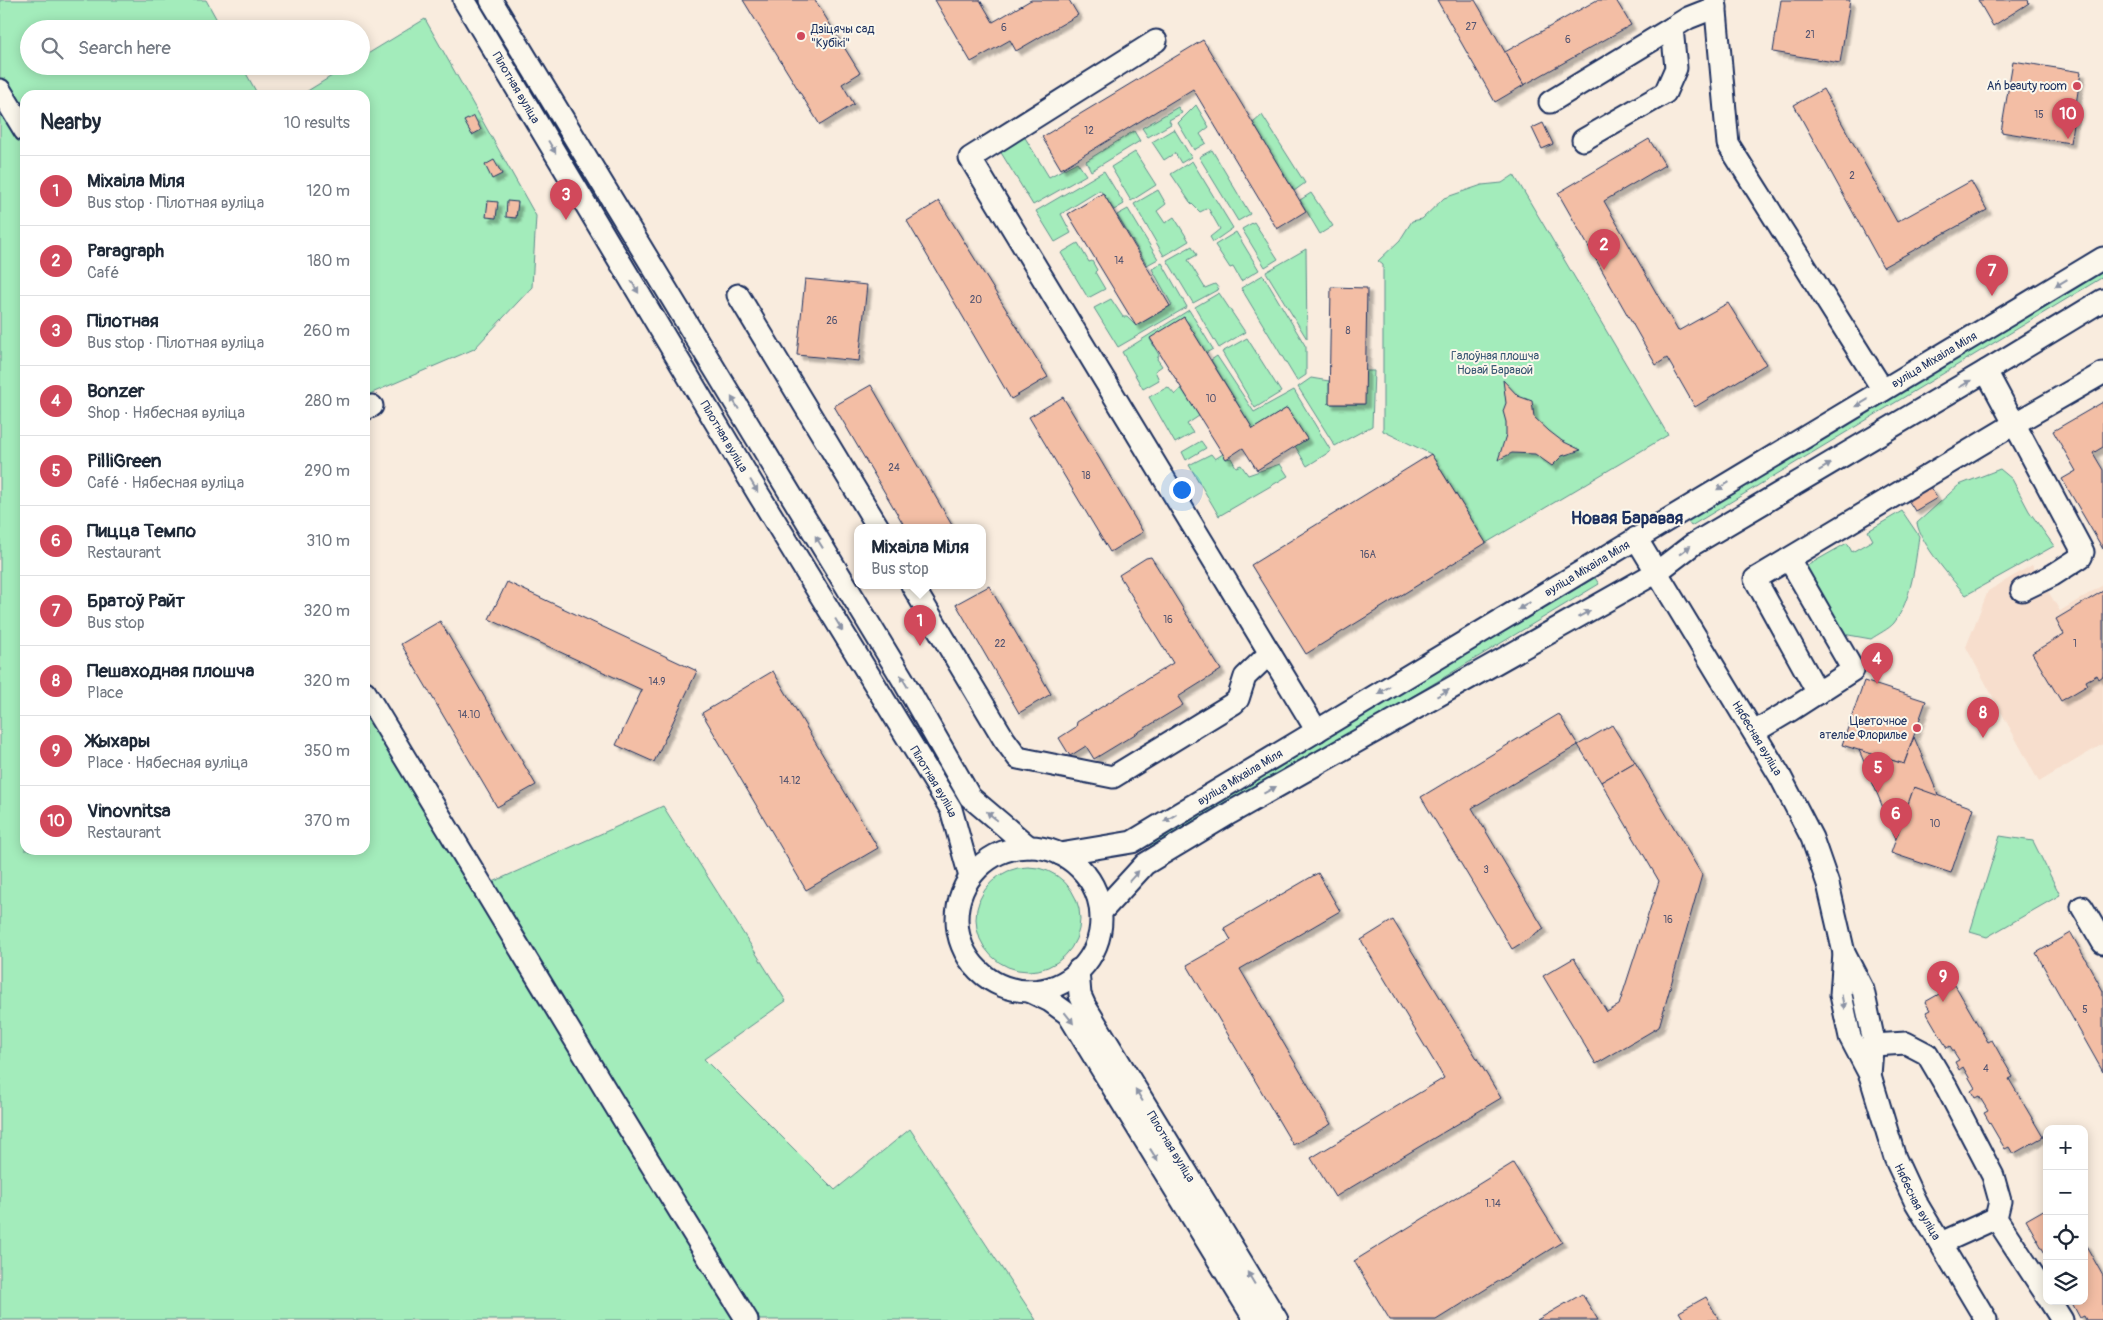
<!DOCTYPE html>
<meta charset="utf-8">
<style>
body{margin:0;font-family:Pangolin,sans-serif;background:#f2f2f3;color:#1f2937}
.controls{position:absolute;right:15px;bottom:15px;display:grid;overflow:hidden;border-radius:10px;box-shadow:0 2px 12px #0003}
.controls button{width:45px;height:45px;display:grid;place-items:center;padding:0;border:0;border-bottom:1px solid #e0e1e3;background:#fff;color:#1f2937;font:25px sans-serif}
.you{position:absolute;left:1181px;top:489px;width:18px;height:18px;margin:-12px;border:4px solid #fff;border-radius:50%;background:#1a73e8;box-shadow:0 0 0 8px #1a73e833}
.badge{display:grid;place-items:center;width:32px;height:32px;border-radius:50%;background:#d1495b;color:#fff;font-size:16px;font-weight:700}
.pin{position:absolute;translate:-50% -41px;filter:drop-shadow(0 1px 2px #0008)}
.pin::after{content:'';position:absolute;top:26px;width:18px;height:15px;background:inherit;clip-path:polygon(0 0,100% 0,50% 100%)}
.popup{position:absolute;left:854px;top:524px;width:132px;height:65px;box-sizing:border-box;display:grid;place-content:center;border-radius:10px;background:#fff;filter:drop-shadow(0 1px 4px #0005);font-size:16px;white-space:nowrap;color:#747a83}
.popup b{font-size:19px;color:#1f2937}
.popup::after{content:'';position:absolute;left:50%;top:100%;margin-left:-10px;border:10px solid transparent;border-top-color:#fff}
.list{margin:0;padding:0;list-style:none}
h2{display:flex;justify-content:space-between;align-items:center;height:65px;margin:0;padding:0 20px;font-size:21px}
h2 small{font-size:16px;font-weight:400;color:#747a83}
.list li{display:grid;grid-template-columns:32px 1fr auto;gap:15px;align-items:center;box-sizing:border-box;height:70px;padding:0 20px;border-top:1px solid #e0e1e3}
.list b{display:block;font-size:19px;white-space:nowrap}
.list p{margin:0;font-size:16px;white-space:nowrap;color:#747a83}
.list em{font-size:16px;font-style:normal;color:#747a83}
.icon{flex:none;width:28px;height:28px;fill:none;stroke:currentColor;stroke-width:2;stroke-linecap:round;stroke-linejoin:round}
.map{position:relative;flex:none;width:2103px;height:1320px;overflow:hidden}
.search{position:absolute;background:#fff;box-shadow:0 2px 12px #0003;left:20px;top:20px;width:350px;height:55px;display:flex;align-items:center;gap:12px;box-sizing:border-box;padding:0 18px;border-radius:28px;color:#747a83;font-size:19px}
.panel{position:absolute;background:#fff;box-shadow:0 2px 12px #0003;left:20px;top:90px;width:350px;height:765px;border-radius:15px}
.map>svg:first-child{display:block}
.built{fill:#f7decd}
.green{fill:#a3ecbb;stroke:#5f8e8c}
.building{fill:#f3bea5;stroke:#1b2f5e;filter:url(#shadow)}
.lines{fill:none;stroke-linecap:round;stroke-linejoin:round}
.minor-casing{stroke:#1b2f5e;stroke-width:25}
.minor{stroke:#fbf7ec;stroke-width:21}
.oneway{fill:#8b93a5}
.poi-dot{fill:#d1495b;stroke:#fbf7ec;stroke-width:2}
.labels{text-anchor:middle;stroke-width:4;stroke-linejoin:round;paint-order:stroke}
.number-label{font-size:10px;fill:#515370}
.poi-label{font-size:12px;fill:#1b2f5e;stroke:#fbf7ec;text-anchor:end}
.street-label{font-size:12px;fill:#1b2f5e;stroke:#fbf7ec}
.park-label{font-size:12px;fill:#365571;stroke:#fbf7ec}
.district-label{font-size:18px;font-weight:bold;fill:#1b2f5e;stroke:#fbf7ec}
</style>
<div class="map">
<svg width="2103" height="1320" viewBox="0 0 2103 1320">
<defs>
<filter id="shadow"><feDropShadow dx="4.5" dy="4.5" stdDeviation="1" flood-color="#0004"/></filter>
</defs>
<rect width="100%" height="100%" fill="#f9ecde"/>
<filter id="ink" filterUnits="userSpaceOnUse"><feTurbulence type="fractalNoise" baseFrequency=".02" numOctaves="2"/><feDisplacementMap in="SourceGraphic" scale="10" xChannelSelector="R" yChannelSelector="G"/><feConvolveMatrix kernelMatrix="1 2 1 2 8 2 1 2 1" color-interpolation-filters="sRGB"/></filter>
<g filter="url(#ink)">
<path class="built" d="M2032,565L2060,611L2103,585V744L2039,782L1966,647L1988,591Z"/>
<g class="green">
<path d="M0,0H206L222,29H29V66H242L258,95H25V850H365V690L493,882L663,806L786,1001L704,1059L835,1190L910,1129L1036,1320H0Z"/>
<path d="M425,19L536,216L532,287L474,349L365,396V95H301L348,66H361V58Z"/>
<path d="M1196,105L1209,127L1200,134L1206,143L1194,150L1178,123Z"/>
<path d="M1178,107L1182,113L1169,120L1171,124L1148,137L1142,128Z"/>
<path d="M1262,115L1305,183L1294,191L1253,123Z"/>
<path d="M1174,129L1191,157L1181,163L1175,153L1164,160L1152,142Z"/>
<path d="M1134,131L1140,141L1091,171L1086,161Z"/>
<path d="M1024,136L1049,177L1077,162L1086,175L1033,205L1000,151Z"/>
<path d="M1212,150L1250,214L1238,221L1199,157Z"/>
<path d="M1135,152L1156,185L1131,201L1111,167Z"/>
<path d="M1192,161L1233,228L1213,242L1210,237L1220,229L1208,208L1200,212L1190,202L1171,174Z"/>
<path d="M1104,171L1124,204L1114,210L1100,190L1061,214L1071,233L1055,242L1036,211Z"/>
<path d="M1514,175L1668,435L1486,543L1431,454L1383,431V265L1378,261L1400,240L1412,221L1422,219L1444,198L1482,185L1502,183Z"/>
<path d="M1158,190L1166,204L1157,211L1165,223L1174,217L1189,241L1164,256L1134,204Z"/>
<path d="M1311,193L1333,226L1320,234L1300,200Z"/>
<path d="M1128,209L1158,259L1147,265L1117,215Z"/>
<path d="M1254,222L1278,259L1265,267L1242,229Z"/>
<path d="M1236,232L1259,270L1241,281L1233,267L1230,268L1215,245Z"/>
<path d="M1078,243L1089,262L1092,261L1097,270L1095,272L1105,289L1088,298L1061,253Z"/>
<path d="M1192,246L1197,255L1188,260L1205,288L1215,284L1219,289L1193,303L1167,260Z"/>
<path d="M1306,249L1307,339L1266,272Z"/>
<path d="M1162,263L1187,307L1118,347L1094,308L1111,299L1123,317H1127L1136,326L1172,305L1152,269Z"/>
<path d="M2103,266V277L1691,526L1686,519Z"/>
<path d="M1263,275L1306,347V375L1297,381L1241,288Z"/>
<path d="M1219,293L1245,332L1219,348L1195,307Z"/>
<path d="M1189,310L1213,349L1206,353L1184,317L1150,339L1159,355L1157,359L1162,366L1155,371L1159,380L1143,389L1122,352Z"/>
<path d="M1247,338L1281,392L1255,408L1222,352Z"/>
<path d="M1217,356L1254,412L1294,390L1331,451L1307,466L1295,446L1307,439L1287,408L1253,429L1211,360Z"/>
<path d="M1365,371H1374L1372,426L1335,446L1298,387L1311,378L1329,381V404H1364Z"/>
<path d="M1168,387L1175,395L1181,388L1199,416L1187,424L1193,433L1175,443L1149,397Z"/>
<path d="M1201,441L1206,448L1186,460L1182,452Z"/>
<path d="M1211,454L1215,459L1223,454L1226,459L1231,458L1236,467L1241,465L1248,475L1280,464L1288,476L1219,516L1189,465Z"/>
<path d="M2000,469L2012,479L2029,511L2054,546L1966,595C1952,580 1920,543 1917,523L1959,485Z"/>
<path d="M1902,511L1919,536C1915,564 1912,599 1894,623C1889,629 1878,634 1871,639L1843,634L1803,568L1847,543L1852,552L1873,540L1868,531Z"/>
<path d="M1591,572L1599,584L1154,852L1146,839Z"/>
<path d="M2000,836L2033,841L2060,895L1987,937L1970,932Z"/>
<circle cx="1028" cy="919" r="52"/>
</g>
<g class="building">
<path d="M743,0H815L860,73L842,84L854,104L820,125Z"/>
<path d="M935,0H980L993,22L1031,0H1069L1078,15L1016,51L1010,40L971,62Z"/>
<path d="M1437,0H1475L1524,85L1495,102Z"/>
<path d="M1597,0H1616L1631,25L1524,85L1505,52Z"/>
<path d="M1781,0H1850L1840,63L1773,52Z"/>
<path d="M1978,0H2028L2029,3L1993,26Z"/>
<path d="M1203,40L1306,211L1277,229L1193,89L1061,169L1042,137Z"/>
<path d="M2013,61L2081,72L2070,143L2001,132Z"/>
<path d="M1823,89L1897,222L1971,181L1987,210L1883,267L1794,105Z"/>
<path d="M474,116L481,130L472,135L464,121Z"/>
<path d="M1543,123L1553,144L1542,149L1532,128Z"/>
<path d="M1649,139L1665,165L1604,201L1678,331L1728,303L1766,364L1695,407L1667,358L1656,365L1558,193Z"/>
<path d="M494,160L502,174L492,179L485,165Z"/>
<path d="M1103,193L1170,306L1136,326L1068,214Z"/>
<path d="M488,201L498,202L496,218L486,217Z"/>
<path d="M507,201L518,202L516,218L506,217Z"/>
<path d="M939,201L1048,377L1011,399L907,221Z"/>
<path d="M805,279L867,285L859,361L797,355Z"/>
<path d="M1331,287L1367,288L1365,404H1329Z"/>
<path d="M1184,317L1253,429L1287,408L1307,439L1257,470L1243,448L1226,459L1150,338Z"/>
<path d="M1503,380L1518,396L1532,401L1534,417L1549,431L1562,441L1581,450L1562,456L1552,466L1535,454L1512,453L1498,460L1506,435V422L1503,411L1506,403Z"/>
<path d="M871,385L953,527H905L834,406Z"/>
<path d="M1063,397L1143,532L1110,552L1029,417Z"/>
<path d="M2103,402V447L2093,453L2103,470V549L2062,479L2076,471L2053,431Z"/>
<path d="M1431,454L1486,543L1306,654L1251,565Z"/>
<path d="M1930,487L1937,498L1915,511L1908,500Z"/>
<path d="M1151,557L1221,670L1178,697L1183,705L1094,759L1086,746L1070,756L1059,738L1076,727L1077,722L1173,663L1119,575L1146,558Z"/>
<path d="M507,582L697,671L654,762L616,745L642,690L489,619Z"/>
<path d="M989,586L1051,694L1019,713L956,604Z"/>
<path d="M2103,591V676L2099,679L2097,675L2086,681L2088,685L2061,701L2032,653L2064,634L2056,619Z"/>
<path d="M440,621L536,785L497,807L401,644Z"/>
<path d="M773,671L878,848L806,890L702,713Z"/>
<path d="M1864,681L1926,701L1904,764L1842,745Z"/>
<path d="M1559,714L1578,745L1472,808L1544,929L1512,949L1421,797Z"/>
<path d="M1612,725L1635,762L1601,782L1578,745Z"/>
<path d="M1914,737L1939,797L1914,787L1896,839L1859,750L1904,764Z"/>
<path d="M1635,762L1702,875L1659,1027L1596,1064L1543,976L1574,958L1607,1012L1619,1005L1659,881L1601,782Z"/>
<path d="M1914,787L1973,808L1951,873L1891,853Z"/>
<path d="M1318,873L1340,911L1240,969L1331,1124L1293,1145L1187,965L1231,940L1224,928Z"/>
<path d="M1393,920L1501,1098L1335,1197L1311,1158L1444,1078L1361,940Z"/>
<path d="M2071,933L2103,991V1072L2036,953Z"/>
<path d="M1955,985L1988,1042L1992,1040L2002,1058L2013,1077L2009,1079L2043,1137L2013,1154L2009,1147L2005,1149L1984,1113L1988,1111L1979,1096L1975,1098L1971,1091L1975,1088L1963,1067L1959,1070L1955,1062L1959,1060L1950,1046L1947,1048L1926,1012L1930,1010L1925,1002Z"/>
<path d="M1513,1163L1562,1242L1436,1320H1390L1354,1261Z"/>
<path d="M2047,1208V1257L2026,1220Z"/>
<path d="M2084,1242L2103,1276V1320H2086L2084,1316L2080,1318L2071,1301H2084Z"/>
<path d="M1582,1294L1598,1320H1537Z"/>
<path d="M1706,1297L1719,1320H1684L1679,1312Z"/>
</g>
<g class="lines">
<g class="minor-casing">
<g id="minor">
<path id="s1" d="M464,0L759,495L951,809L970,877"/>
<path d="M491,0L902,678L970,797L1029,847"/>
<path d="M1715,0L1728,144L1883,390"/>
<path d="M1156,41L970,158L1317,731"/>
<path d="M0,90L25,131"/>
<path d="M1550,102L1672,28"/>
<path d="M1583,140L1665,93L1676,68L1672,28L1688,18L1716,7"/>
<path d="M738,295L878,527"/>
<path d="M1986,371L2083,552L2081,557L2053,575L2022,590"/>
<path d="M365,409L372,406"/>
<path id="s2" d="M1636,538L1780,776L1812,838L1828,884L1844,953L1863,990L1873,1037L1870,1075"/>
<path d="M912,585L1004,739L1018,758L1113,777L1234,703L1238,699L1245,677L1270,653"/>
<path d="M365,692C492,901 617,1112 747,1320"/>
<path d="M1818,693L1755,579L2014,424L2103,373"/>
<path d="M1754,732L1791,710L1853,670L1789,559"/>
<circle cx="1029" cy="919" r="72"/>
<path id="s3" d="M1060,854L1132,842L2103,258"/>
<path d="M2082,907L2103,943"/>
<path d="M1101,912L1145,864L1230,813L1657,572L1692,545L1986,371L2103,300"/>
<path id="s4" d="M1844,953L1841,995L1850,1037L1870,1075L1895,1158L1915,1201L1986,1320"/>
<path id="s5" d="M1078,970L1080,995L1085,1006L1277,1320"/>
<path d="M1029,991L1050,1001L1068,1014L1255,1320"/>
<path d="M1873,1045L1906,1043L1927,1054L1947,1088L1993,1176L2000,1201L1996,1218L2047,1296"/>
<path d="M1941,1243L1996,1218"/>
<path d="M2050,1301L2062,1320"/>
</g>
</g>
<use href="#minor" class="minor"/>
</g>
<defs><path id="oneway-solid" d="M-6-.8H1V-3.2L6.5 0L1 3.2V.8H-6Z" transform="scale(1.25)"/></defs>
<g class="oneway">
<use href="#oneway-solid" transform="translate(552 147) rotate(59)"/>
<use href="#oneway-solid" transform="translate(2061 283) rotate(149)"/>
<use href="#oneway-solid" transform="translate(635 287) rotate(59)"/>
<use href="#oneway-solid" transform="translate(1965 384) rotate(-31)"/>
<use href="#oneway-solid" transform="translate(735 403) rotate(-121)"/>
<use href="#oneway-solid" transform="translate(1862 403) rotate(149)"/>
<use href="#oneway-solid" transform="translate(1825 467) rotate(-31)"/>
<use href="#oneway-solid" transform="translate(754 486) rotate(59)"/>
<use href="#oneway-solid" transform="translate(1723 486) rotate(149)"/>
<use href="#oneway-solid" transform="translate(819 542) rotate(-122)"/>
<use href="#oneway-solid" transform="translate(1685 550) rotate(-38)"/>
<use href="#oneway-solid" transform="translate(1524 606) rotate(149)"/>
<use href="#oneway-solid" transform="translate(1584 614) rotate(-29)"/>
<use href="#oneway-solid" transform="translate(839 625) rotate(59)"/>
<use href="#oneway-solid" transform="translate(904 681) rotate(-120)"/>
<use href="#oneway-solid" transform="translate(1384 690) rotate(149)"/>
<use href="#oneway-solid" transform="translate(1443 693) rotate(-29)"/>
<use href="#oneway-solid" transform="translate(1270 790) rotate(-29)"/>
<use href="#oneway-solid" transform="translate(992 816) rotate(-140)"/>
<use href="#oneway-solid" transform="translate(1170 818) rotate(149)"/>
<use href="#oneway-solid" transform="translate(1134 876) rotate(-48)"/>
<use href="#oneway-solid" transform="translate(1843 1002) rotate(79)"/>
<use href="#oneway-solid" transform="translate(1069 1018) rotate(52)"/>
<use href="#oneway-solid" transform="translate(1139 1095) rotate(-121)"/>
<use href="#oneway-solid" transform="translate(1154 1155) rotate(58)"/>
<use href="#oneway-solid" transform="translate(1251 1278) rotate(-121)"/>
</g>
</g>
<g class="poi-dot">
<circle cx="801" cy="36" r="5"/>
<circle cx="2077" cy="86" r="5"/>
<circle cx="1917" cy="728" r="5"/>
</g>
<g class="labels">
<g class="number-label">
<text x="1471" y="30">27</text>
<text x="1004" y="31">6</text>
<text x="1810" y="38">21</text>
<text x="1568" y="43">6</text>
<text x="2039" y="118">15</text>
<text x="1089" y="134">12</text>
<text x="1852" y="179">2</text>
<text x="1119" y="264">14</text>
<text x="976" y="303">20</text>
<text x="832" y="324">26</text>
<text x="1348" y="334">8</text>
<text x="1211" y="402">10</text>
<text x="894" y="471">24</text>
<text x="1086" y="479">18</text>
<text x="1368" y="558">16А</text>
<text x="1168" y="623">16</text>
<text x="1000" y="647">22</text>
<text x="2075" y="647">1</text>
<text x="657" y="685">14.9</text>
<text x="469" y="718">14.10</text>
<text x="790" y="784">14.12</text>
<text x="1935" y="827">10</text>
<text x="1486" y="873">3</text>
<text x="1668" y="923">16</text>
<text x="2085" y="1013">5</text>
<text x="1986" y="1072">4</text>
<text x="1493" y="1207">1.14</text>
</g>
<g class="poi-label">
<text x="811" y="33" text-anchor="start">Дзіцячы сад<tspan x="811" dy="14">"Кубікі"</tspan></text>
<text x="2067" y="90">Ań beauty room</text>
<text x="1907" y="725">Цветочное<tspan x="1907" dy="14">ателье Флорилье</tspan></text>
</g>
<g class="street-label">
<text dy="4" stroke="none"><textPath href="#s1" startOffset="102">Пілотная вуліца</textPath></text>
<text dy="4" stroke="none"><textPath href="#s3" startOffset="1009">вуліца Міхаіла Міля</textPath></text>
<text dy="4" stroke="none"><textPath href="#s1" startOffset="508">Пілотная вуліца</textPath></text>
<text dy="4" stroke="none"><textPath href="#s3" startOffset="604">вуліца Міхаіла Міля</textPath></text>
<text dy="4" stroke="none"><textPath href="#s2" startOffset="234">Нябесная вуліца</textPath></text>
<text dy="4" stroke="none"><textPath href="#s3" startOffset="199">вуліца Міхаіла Міля</textPath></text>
<text dy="4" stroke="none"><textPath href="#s1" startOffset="912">Пілотная вуліца</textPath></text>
<text dy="4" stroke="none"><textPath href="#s5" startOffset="202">Пілотная вуліца</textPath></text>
<text dy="4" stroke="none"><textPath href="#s4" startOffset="264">Нябесная вуліца</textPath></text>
</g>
<g class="park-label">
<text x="1495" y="360">Галоўная плошча<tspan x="1495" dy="14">Новай Баравой</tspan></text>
</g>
<g class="district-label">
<text x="1627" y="524">Новая Баравая</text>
</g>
</g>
</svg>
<div class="controls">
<button>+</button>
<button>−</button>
<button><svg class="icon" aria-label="locate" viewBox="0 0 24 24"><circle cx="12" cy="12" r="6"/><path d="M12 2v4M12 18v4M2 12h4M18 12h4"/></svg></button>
<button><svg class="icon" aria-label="layers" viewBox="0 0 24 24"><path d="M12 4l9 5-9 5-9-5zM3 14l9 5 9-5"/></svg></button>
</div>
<div class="you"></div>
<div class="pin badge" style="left:920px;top:646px">1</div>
<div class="popup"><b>Міхаіла Міля</b>Bus stop</div>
<div class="pin badge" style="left:1604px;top:270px">2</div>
<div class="pin badge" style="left:566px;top:220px">3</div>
<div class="pin badge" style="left:1877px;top:684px">4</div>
<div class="pin badge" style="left:1878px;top:793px">5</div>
<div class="pin badge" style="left:1896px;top:839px">6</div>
<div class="pin badge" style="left:1992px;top:296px">7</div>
<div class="pin badge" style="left:1983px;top:738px">8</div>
<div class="pin badge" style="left:1943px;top:1002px">9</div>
<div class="pin badge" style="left:2068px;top:139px">10</div>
<div class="search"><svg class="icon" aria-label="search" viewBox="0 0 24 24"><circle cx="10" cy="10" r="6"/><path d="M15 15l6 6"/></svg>Search here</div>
<section class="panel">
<h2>Nearby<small>10 results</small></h2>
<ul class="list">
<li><span class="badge">1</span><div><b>Міхаіла Міля</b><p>Bus stop · Пілотная вуліца</p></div><em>120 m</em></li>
<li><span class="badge">2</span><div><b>Paragraph</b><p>Café</p></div><em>180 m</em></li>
<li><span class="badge">3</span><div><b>Пілотная</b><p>Bus stop · Пілотная вуліца</p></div><em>260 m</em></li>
<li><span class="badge">4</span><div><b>Bonzer</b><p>Shop · Нябесная вуліца</p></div><em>280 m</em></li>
<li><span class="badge">5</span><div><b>PilliGreen</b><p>Café · Нябесная вуліца</p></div><em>290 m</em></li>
<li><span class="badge">6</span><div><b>Пицца Темпо</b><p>Restaurant</p></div><em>310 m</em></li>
<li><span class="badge">7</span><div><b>Братоў Райт</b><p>Bus stop</p></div><em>320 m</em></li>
<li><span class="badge">8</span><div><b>Пешаходная плошча</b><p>Place</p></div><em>320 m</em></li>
<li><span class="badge">9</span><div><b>Жыхары</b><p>Place · Нябесная вуліца</p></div><em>350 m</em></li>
<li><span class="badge">10</span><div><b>Vinovnitsa</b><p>Restaurant</p></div><em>370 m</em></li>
</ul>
</section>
</div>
